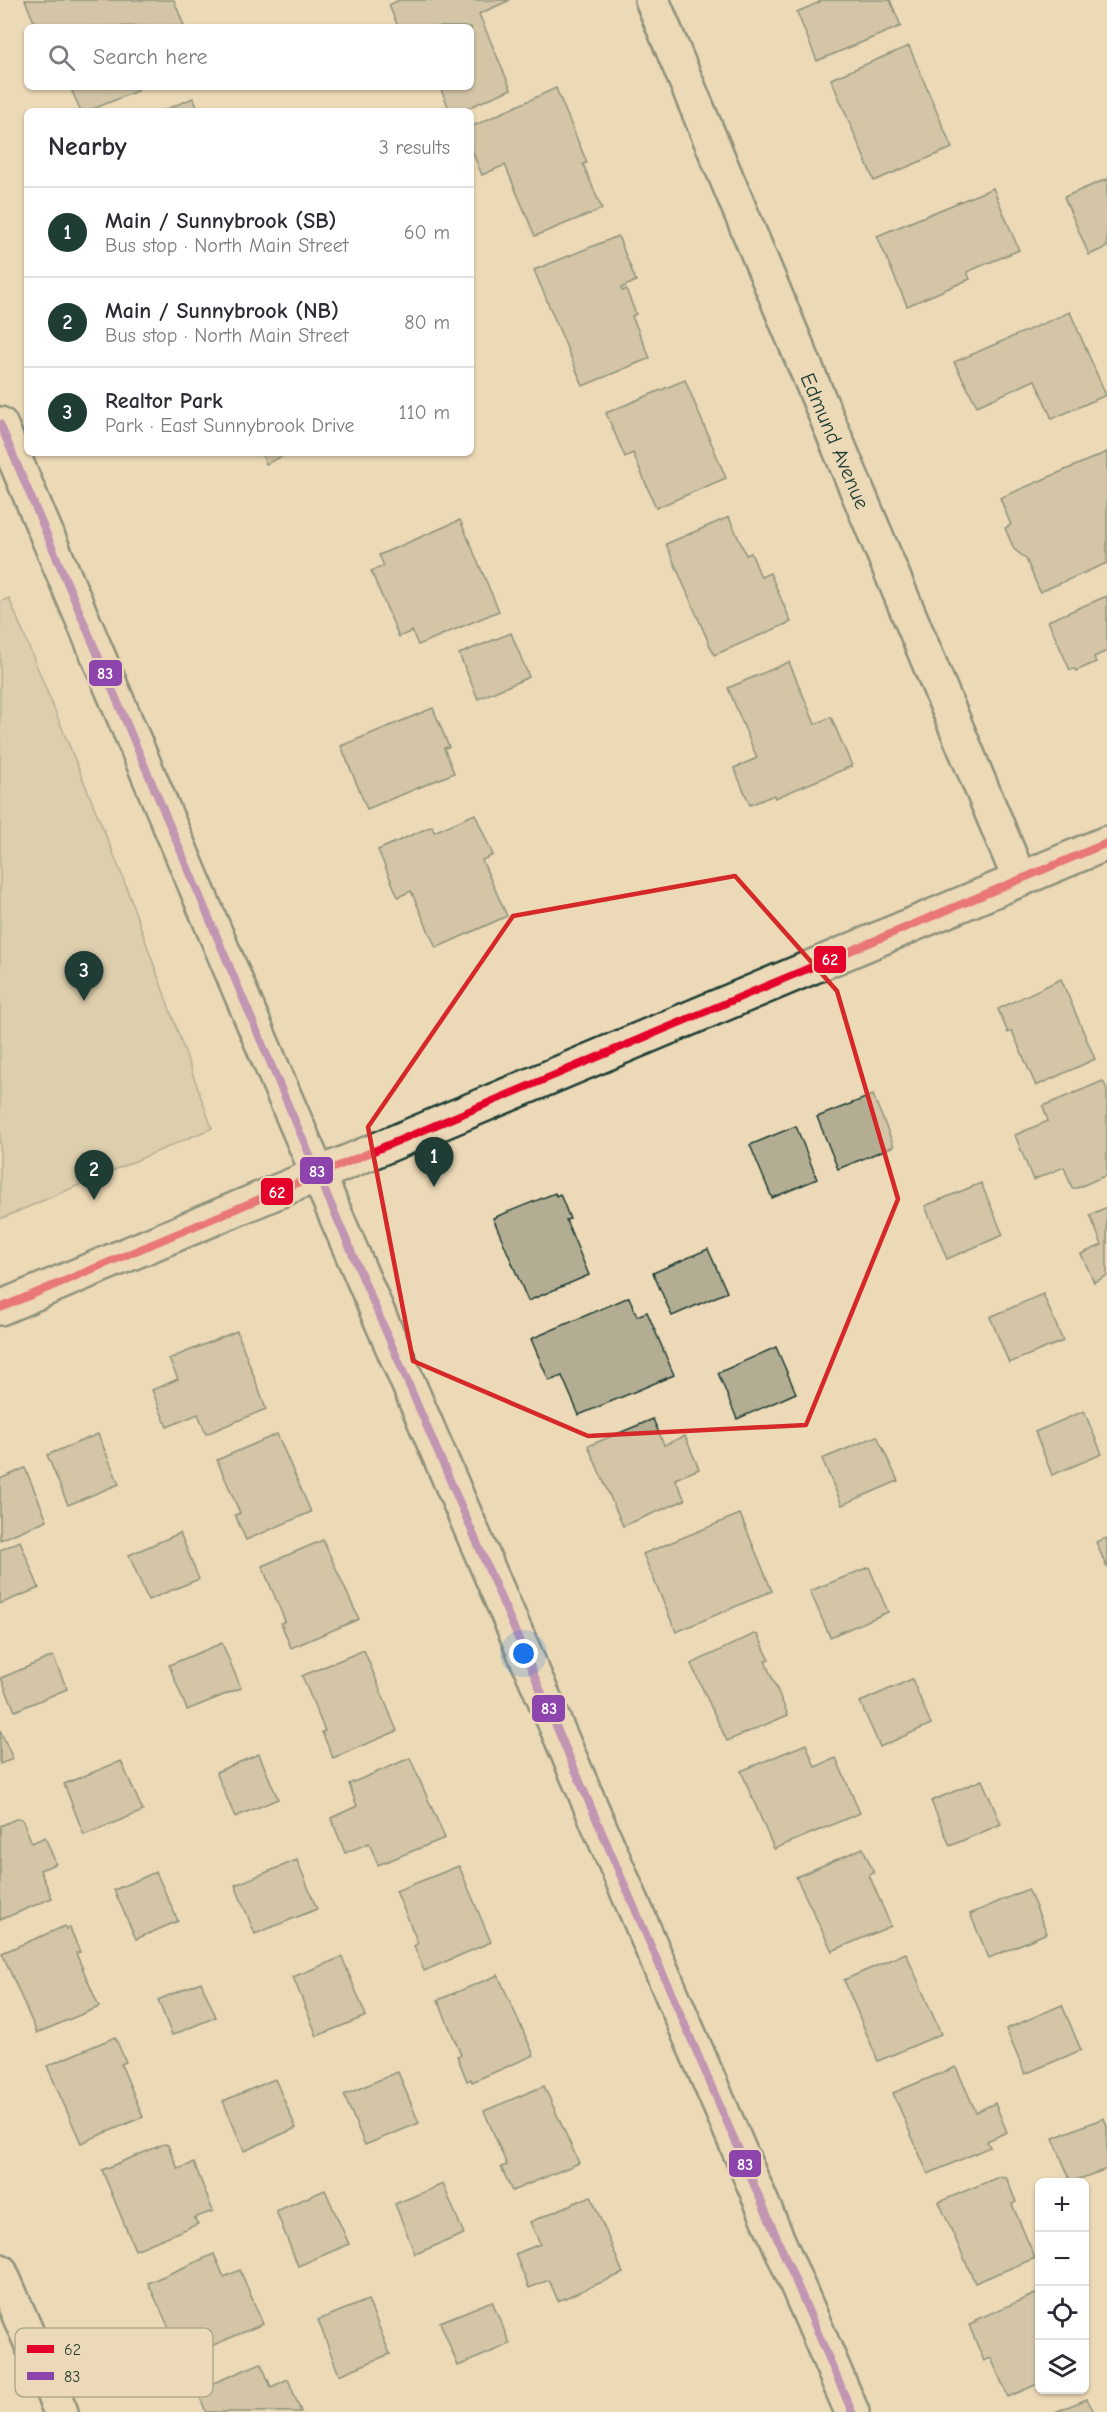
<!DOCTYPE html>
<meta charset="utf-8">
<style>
body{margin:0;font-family:"Comic Neue",sans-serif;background:#f2f2f3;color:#2b2b33}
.controls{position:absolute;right:18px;bottom:18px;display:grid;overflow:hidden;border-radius:9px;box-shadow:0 2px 4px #0004}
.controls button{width:54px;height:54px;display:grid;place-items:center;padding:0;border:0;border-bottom:2px solid #e1e1e2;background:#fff;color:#2b2b33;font:30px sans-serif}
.you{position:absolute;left:524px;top:1654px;width:21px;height:21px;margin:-15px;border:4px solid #fff;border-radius:50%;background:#1a73e8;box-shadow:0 0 0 9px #1a73e833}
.badge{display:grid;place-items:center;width:39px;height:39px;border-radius:50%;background:#1f3d34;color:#fff;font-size:20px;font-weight:700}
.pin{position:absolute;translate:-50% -50px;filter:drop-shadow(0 2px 3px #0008)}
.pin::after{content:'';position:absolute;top:32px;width:21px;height:18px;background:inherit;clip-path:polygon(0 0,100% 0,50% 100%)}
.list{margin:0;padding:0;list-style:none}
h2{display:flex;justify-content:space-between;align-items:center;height:78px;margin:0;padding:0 24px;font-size:26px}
h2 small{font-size:20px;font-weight:400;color:#7c7c81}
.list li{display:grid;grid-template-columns:39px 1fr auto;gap:18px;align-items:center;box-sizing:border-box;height:90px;padding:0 24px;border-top:2px solid #e1e1e2}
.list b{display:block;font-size:22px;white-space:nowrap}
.list p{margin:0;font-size:20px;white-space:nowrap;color:#7c7c81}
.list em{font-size:20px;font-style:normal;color:#7c7c81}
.icon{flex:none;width:33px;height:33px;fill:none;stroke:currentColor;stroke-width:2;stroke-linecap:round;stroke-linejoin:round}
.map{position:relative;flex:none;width:1107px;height:2412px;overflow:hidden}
.search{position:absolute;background:#fff;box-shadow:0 2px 4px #0004;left:24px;top:24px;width:450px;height:66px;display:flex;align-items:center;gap:15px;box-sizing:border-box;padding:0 21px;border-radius:9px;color:#7c7c81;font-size:22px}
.panel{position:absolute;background:#fff;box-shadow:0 2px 4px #0004;left:24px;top:108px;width:450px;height:348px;border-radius:9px}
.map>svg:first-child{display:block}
.green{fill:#cac0a2;stroke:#747e6b;stroke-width:1.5}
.building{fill:#b3ae93;stroke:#1f3d34;stroke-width:1.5}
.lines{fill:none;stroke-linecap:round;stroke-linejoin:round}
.minor-casing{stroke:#1f3d34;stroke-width:38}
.secondary-casing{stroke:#1f3d34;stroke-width:38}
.minor{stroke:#ecd9b7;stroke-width:33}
.secondary{stroke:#ecd9b7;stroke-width:33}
.bus-1-casing{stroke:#ecd9b7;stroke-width:12}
.bus-2-casing{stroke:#ecd9b7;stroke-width:12}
.bus-1{stroke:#e4002b;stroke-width:8}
.bus-2{stroke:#8e44ad;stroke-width:8}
.marked{fill:none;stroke:#d62828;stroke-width:4.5;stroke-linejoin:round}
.labels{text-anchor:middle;stroke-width:6;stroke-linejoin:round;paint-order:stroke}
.street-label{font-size:21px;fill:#1f3d34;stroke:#ecd9b7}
.key{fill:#ecd9b7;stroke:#aeaa90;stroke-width:1.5}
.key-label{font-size:16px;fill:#1f3d34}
.line-badge{stroke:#ecd9b7;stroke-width:2}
.badge-label{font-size:16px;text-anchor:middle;font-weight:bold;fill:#fff}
</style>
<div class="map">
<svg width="1107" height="2412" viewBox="0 0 1107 2412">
<rect width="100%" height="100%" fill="#ecd9b7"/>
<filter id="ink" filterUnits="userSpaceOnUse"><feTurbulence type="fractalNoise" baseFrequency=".0167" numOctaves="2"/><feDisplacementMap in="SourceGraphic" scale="12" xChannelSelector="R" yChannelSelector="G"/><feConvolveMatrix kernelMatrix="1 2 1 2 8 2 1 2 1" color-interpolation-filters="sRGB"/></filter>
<g filter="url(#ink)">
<path class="green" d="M9,598L122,875L212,1128L0,1219V602Z"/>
<g class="building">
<path d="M25,0H174L184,26L36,27Z"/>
<path d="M399,0H510L479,14L511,89L461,111H450L440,87H471V27H398L389,5Z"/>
<path d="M819,0H890L901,26L817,61L797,12L820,2Z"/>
<path d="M909,46L952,148L874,181L831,79Z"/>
<path d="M70,87H136L137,91L88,111H81Z"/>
<path d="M556,88L587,163L583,164L602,209L535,236L505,165L482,175L471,148V127Z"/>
<path d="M193,98L199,111H162Z"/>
<path d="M1107,179V247L1089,255L1064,197Z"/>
<path d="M993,188L1019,250L967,272L970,279L907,306L877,236Z"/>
<path d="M618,236L636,281L621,288L622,291L626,289L636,314L632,316L650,358L583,386L534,270Z"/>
<path d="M1070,312L1106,395L1052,419L1035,380L977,406L954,362Z"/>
<path d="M685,380L726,478L656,508L633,453L625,457L606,413Z"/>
<path d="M1107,452V563L1040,592L1026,559L1014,549L1005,528L1011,525L1000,498Z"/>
<path d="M261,453H289L266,464Z"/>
<path d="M729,517L746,555L751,553L761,577L770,573L791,622L714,655L666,544Z"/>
<path d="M460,520L499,611L418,645L412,631L399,637L371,571L384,566L379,555Z"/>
<path d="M1107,596V651L1094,657L1096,662L1076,671L1075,669L1070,670L1048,621Z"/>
<path d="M511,633L529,677L478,699L459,654Z"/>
<path d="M789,662L815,724L831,717L852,766L775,798L774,795L750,805L734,768L757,758L728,688Z"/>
<path d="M433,708L449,747L444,748L454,773L367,809L341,746Z"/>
<path d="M475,814L493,855L482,860L507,916L436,948L411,891L398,897L378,850L432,826L434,832Z"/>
<path d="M1061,979L1095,1059L1036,1086L1012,1031L1008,1033L998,1009Z"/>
<path d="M1103,1081L1107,1089V1175L1077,1188H1072L1064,1167L1033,1180L1015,1135L1048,1121L1043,1106Z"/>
<path d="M873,1095L894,1146L838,1169L817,1117Z"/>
<path d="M796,1126L817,1179L772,1198L750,1145Z"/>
<path d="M981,1183L1003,1235L947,1259L925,1206Z"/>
<path d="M555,1193L556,1196L560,1194L570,1219L566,1220L589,1275L528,1301L493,1218Z"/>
<path d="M1107,1207V1276L1094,1282L1081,1254L1102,1245L1090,1215Z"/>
<path d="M708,1249L727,1292L672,1316L653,1273Z"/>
<path d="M1043,1294L1063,1341L1009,1363L990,1317Z"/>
<path d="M629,1297L637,1316L647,1312L674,1375L579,1415L562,1376L549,1381L531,1339Z"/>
<path d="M237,1331L266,1409L206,1434L198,1414L167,1427L152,1390L178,1379L169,1359Z"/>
<path d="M776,1347L796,1393L737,1419L718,1373Z"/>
<path d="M1084,1411L1102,1454L1052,1475L1035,1432Z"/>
<path d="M653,1419L664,1445L685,1436L699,1469L675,1479L685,1500L623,1526L588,1446Z"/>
<path d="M98,1434L119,1484L68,1505L47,1455Z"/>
<path d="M277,1434L311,1512L246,1540L235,1515L240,1513L217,1460Z"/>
<path d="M877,1436L898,1481L842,1505L822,1459Z"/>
<path d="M25,1468L47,1520L0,1540V1479Z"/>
<path d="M740,1514L772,1591L676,1632L643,1554Z"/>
<path d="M180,1533L199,1579L148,1600L129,1555Z"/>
<path d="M1107,1538V1568L1096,1542Z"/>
<path d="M323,1540L359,1619L291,1648L281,1623L285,1621L262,1566Z"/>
<path d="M20,1541L39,1588L0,1604V1550Z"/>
<path d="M869,1567L888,1612L830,1637L810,1591Z"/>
<path d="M754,1634L758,1635L769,1659L765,1661L788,1715L727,1741L691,1664Z"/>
<path d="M222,1643L241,1688L187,1710L169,1665Z"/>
<path d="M364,1650L397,1731L333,1758L322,1732L325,1731L302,1676Z"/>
<path d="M53,1656L67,1689L15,1711L1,1678Z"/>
<path d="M912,1679L931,1724L880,1747L860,1702Z"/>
<path d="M0,1730L13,1759L0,1764Z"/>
<path d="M806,1744L815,1767L836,1758L860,1813L774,1849L741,1771Z"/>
<path d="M259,1754L278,1799L235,1817L216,1772Z"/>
<path d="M410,1758L445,1838L378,1865L369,1843L345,1853L331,1818L357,1806L349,1784Z"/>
<path d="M121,1761L143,1811L84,1835L64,1784Z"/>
<path d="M982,1780L1001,1824L950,1846L931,1801Z"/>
<path d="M18,1818L22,1819L32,1843L45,1837L56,1864L40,1870L52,1898L0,1920V1826Z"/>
<path d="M863,1848L874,1873L869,1875L891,1926L832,1951L796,1877Z"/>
<path d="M297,1860L317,1909L255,1934L235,1885Z"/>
<path d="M459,1866L491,1942L424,1971L414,1946L418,1943L396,1891Z"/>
<path d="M156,1872L178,1921L136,1939L114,1890Z"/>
<path d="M1028,1889L1047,1933L989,1958L970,1914Z"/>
<path d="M65,1926L66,1929L70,1928L80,1952L76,1953L99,2007L37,2033L2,1953Z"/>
<path d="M906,1953L941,2034L878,2061L844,1980Z"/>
<path d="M342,1957L366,2016L317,2036L293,1977Z"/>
<path d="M498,1975L534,2055L472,2082L471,2079L467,2081L457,2056L461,2055L438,2000Z"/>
<path d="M201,1982L216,2017L172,2035L158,2000Z"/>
<path d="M1062,2005L1081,2050L1025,2074L1006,2029Z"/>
<path d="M115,2037L126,2062L121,2064L143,2117L81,2143L47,2066Z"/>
<path d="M956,2067L976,2112L995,2103L1007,2132L987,2141L990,2147L928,2174L893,2093Z"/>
<path d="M398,2072L419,2123L365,2145L344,2095Z"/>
<path d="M275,2079L296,2128L244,2151L223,2101Z"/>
<path d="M544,2086L579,2163L512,2191L501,2167L507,2165L484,2111Z"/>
<path d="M1104,2118L1107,2126V2169L1071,2182L1053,2138Z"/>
<path d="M164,2144L168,2145L178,2169L194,2163L213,2211L194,2218L198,2224L135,2250L102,2170Z"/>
<path d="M1001,2176L1002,2178L1006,2177L1016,2202L1012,2204L1035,2258L975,2283L939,2202Z"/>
<path d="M443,2184L464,2234L415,2254L395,2204Z"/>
<path d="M325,2190L349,2244L298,2266L276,2211Z"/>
<path d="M591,2196L623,2273L558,2301L549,2280L529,2288L515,2254L540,2244L530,2222Z"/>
<path d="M214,2254L224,2277L240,2270L263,2324L183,2358L148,2283Z"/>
<path d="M1040,2292V2383L1008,2397L991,2358L984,2361L969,2325L977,2322L975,2320Z"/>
<path d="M368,2300L390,2354L339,2375L318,2320Z"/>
<path d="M492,2301L510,2344L458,2366L440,2322Z"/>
<path d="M261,2363L271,2387L288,2379L301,2412H206L197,2390Z"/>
<path d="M1087,2399L1094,2412H1055Z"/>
</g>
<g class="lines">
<g class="minor-casing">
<g id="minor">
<path d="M652,0L1020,880"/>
<path d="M0,424L286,1100L852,2412"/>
<path d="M0,2271L61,2412"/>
</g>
</g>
<g class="secondary-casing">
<path id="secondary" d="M0,1308L1107,843"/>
</g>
<use href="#minor" class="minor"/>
<use href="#secondary" class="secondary"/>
<g class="bus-1-casing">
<path id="bus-1" d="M0,1308L1107,843"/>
</g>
<g class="bus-2-casing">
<path id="bus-2" d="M0,424L286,1100L852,2412"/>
</g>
<use href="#bus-1" class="bus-1"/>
<use href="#bus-2" class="bus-2"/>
</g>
</g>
<path d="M0 0H1107V2412H0ZM735,876L837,991L898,1199L806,1425L588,1436L413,1361L368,1127L513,916Z" fill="#ecd9b7" fill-opacity=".55" fill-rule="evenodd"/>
<path class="marked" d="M735,876L837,991L898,1199L806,1425L588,1436L413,1361L368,1127L513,916Z"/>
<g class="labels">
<g class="street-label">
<text transform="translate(835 441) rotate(67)" y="7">Edmund Avenue</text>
</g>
</g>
<rect x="15" y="2328" width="198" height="69" rx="9" class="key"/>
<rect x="27" y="2345" width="27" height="8" fill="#e4002b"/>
<rect x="27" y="2372" width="27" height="8" fill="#8e44ad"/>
<g class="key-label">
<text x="64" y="2355">62</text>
<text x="64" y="2382">83</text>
</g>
<g class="line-badge">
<rect x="88" y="659" width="35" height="28" rx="6" fill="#8e44ad"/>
<rect x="813" y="945" width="34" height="29" rx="6" fill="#e4002b"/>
<rect x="299" y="1156" width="35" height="29" rx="6" fill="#8e44ad"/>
<rect x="260" y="1177" width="34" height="29" rx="6" fill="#e4002b"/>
<rect x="531" y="1694" width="35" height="29" rx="6" fill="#8e44ad"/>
<rect x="728" y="2149" width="34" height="29" rx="6" fill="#8e44ad"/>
</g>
<g class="badge-label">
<text x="105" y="679">83</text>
<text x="830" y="965">62</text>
<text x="317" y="1177">83</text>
<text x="277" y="1198">62</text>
<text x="549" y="1714">83</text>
<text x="745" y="2170">83</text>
</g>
</svg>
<div class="controls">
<button>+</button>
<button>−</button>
<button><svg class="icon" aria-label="locate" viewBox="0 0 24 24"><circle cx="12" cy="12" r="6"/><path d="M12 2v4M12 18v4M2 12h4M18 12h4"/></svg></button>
<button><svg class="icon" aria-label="layers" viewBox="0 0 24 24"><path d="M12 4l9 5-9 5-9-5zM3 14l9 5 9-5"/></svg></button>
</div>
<div class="you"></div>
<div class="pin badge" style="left:434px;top:1187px">1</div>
<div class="pin badge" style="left:94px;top:1200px">2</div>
<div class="pin badge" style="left:84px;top:1001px">3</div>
<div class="search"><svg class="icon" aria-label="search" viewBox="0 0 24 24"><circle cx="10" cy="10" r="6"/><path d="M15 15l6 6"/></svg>Search here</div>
<section class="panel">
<h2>Nearby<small>3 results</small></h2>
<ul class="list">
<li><span class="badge">1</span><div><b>Main / Sunnybrook (SB)</b><p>Bus stop · North Main Street</p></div><em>60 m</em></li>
<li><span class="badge">2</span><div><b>Main / Sunnybrook (NB)</b><p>Bus stop · North Main Street</p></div><em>80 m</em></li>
<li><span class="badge">3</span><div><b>Realtor Park</b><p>Park · East Sunnybrook Drive</p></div><em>110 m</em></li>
</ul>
</section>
</div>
